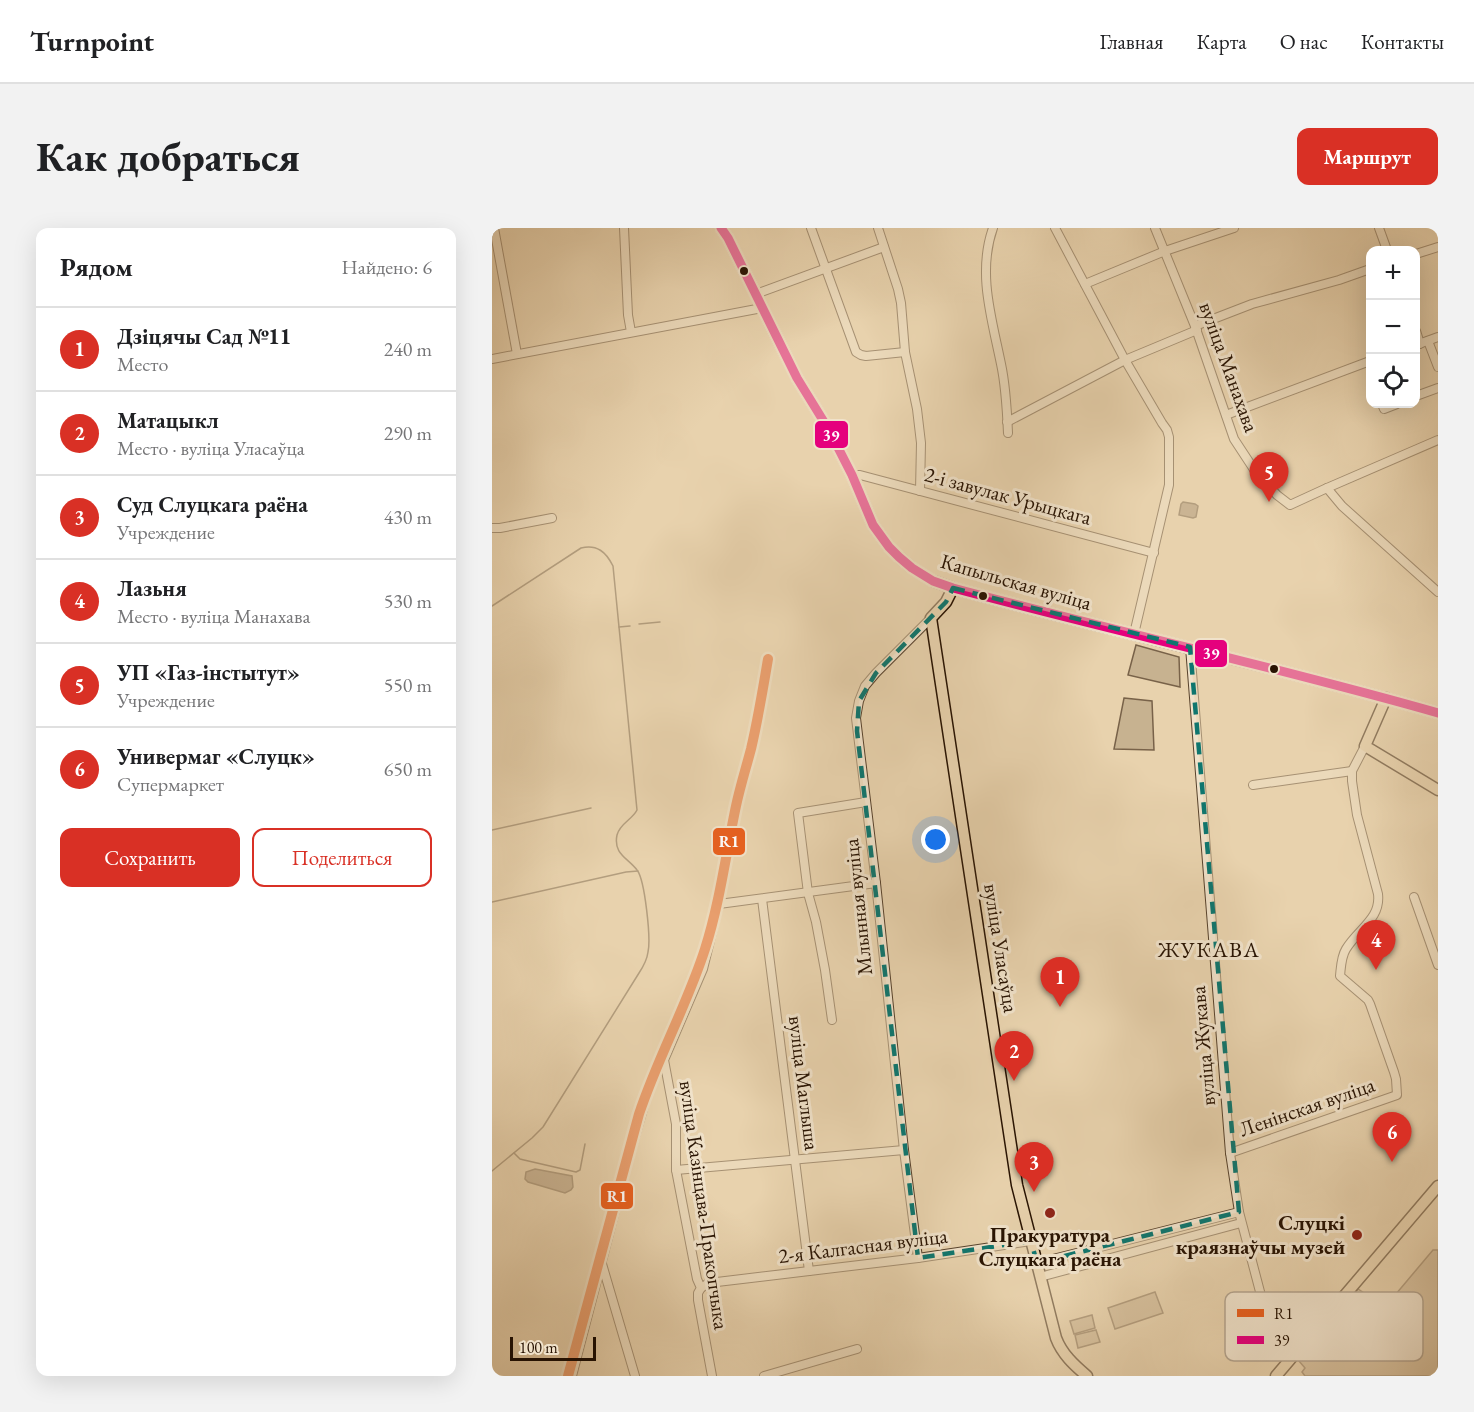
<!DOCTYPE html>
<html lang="ru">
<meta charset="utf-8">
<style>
body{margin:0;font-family:"EB Garamond",serif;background:#f2f2f2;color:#202124}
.controls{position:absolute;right:18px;top:18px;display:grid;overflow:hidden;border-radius:12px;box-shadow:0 6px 24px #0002}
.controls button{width:54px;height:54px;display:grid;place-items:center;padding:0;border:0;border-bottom:2px solid #e0e0e0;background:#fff;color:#202124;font:30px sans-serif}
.scale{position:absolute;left:18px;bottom:15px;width:86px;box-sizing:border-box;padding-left:6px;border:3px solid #281302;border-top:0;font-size:16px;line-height:21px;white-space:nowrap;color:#281302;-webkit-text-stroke:4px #f0e2ca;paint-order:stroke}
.you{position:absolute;left:444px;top:612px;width:21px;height:21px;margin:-15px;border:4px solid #fff;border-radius:50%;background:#1a73e8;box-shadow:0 0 0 9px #1a73e833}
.badge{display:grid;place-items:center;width:39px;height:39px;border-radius:50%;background:#d93025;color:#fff;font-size:20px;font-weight:700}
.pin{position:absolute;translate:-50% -50px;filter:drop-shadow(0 2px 3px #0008)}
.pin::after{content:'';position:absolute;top:32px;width:21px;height:18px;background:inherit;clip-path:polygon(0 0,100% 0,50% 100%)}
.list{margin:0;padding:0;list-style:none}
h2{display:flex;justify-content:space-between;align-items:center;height:78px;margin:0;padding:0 24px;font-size:26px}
h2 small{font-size:20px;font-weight:400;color:#757577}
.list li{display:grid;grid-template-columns:39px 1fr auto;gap:18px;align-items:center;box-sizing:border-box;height:84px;padding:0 24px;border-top:2px solid #e0e0e0}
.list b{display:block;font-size:22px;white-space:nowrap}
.list p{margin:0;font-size:20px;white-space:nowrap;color:#757577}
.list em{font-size:20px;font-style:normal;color:#757577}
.actions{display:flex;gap:12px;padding:18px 24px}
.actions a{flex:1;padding:14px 0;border:2px solid #d93025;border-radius:12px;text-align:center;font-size:21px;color:#d93025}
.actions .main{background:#d93025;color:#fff}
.icon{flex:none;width:33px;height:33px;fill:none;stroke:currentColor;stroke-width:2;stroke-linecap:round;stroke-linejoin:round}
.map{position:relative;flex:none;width:946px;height:1148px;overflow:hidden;border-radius:12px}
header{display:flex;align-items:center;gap:36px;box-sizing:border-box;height:84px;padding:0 30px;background:#fff;border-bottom:2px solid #e0e0e0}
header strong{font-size:28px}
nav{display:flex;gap:33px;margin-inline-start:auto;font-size:21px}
.intro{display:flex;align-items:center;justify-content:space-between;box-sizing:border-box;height:144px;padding:0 36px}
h1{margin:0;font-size:42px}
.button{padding:15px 27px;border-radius:12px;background:#d93025;color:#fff;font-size:21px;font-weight:700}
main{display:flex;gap:36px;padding:0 36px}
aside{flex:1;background:#fff;border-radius:12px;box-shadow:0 6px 24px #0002}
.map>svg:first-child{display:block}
.green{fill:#c7b290;stroke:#786249;stroke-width:1.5}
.water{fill:#a79173;stroke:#745f46;stroke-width:1.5}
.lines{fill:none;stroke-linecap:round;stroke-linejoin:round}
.stream{stroke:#745f46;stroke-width:1.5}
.minor-casing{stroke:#58432d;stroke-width:10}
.major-casing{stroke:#281302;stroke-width:13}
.minor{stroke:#f0e2ca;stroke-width:8}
.major{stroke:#e8d2ad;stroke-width:10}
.bus-1-casing{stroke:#f0e2ca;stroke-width:14}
.bus-1{stroke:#e5007d;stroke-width:9}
.rail-1-casing{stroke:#f0e2ca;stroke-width:15}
.rail-1{stroke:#e86120;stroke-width:10}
.marked{fill:none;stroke:#0f766e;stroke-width:4.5;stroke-dasharray:12 8;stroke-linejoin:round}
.bus-dot{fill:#281302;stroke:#f0e2ca;stroke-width:2}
.poi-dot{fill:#8f2418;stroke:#f0e2ca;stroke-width:2}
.labels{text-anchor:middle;stroke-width:6;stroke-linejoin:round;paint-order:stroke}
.street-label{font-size:21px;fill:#281302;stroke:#f0e2ca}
.poi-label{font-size:21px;font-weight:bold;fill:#281302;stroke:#f0e2ca;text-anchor:end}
.neighbourhood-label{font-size:22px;letter-spacing:1.5px;fill:#281302;stroke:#f0e2ca}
.key{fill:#f0e2ca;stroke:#b4a48e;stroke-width:1.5}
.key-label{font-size:16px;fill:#281302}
.line-badge{stroke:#f0e2ca;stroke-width:2}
.badge-label{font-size:16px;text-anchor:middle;font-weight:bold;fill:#fff}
</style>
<header>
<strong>Turnpoint</strong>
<nav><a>Главная</a><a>Карта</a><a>О нас</a><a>Контакты</a></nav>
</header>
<div class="intro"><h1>Как добраться</h1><a class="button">Маршрут</a></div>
<main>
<aside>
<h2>Рядом<small>Найдено: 6</small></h2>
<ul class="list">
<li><span class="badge">1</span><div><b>Дзіцячы Сад №11</b><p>Место</p></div><em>240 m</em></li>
<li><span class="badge">2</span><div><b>Матацыкл</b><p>Место · вуліца Уласаўца</p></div><em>290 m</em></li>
<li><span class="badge">3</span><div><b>Суд Слуцкага раёна</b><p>Учреждение</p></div><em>430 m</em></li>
<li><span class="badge">4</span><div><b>Лазьня</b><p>Место · вуліца Манахава</p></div><em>530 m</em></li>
<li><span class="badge">5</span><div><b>УП «Газ-інстытут»</b><p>Учреждение</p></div><em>550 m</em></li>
<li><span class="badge">6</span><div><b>Универмаг «Слуцк»</b><p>Супермаркет</p></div><em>650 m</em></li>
</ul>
<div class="actions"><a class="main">Сохранить</a><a>Поделиться</a></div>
</aside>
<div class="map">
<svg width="946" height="1148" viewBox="0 0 946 1148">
<rect width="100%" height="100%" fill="#e8d2ad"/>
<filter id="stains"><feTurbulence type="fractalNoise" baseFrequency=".00333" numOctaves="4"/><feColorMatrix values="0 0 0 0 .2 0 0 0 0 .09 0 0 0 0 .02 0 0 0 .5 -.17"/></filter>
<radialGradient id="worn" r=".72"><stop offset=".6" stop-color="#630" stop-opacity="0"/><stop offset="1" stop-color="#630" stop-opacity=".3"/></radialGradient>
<g class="green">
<path d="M644,417L687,429L688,459L636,447Z"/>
<path d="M632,470L660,473L662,522L622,521Z"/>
<path d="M941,1022H946V1148H813L810,1144L813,1140L807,1133L866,1061L893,1079Z"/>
<path d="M663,1064L671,1085L623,1101L616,1080Z"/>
<path d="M600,1087L603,1100L582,1106L578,1093Z"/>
<path d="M604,1102L608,1114L586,1120L583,1107Z"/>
</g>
<g class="water">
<path d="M691,274L703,276L706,278L704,289L701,290L687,287L689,276Z"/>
<path d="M43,941L80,948L81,959L79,962L73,965L36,954L33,951L34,944Z"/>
</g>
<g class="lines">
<g class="stream">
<path d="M0,378L89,320C105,316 114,324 121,338L145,582C140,592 128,595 125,607C121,626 136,630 145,642C153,652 159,711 156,724C155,732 151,739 147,745L51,899L40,910L0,943"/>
<path d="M147,396L168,394"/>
<path d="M127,399L138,398"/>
<path d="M0,602L99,580"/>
<path d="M0,674L134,644L146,643"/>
<path d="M22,925L28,931L32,932L84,944L88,942L93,916"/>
</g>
<g class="minor-casing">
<g id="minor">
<path d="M2,0L25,126"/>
<path d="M132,0L136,87L139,104"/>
<path d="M319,0L364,124L369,127L374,128L413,124"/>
<path d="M386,0L406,61L409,75L413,124L425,181L429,215L428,263"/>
<path d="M501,0C485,45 500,91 509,136C514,159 515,182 516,205"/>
<path d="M563,0L633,132L670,195L675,202L677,209V257L642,406"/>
<path d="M663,0L703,98L742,211L763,243L785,267L798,277L835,260L946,212"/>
<path d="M887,0L895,22"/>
<path d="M924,26L946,19"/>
<path d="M593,56L673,23L742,0"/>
<path d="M264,66L392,19"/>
<path d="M703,98L760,76L847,52L878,41"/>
<path d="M924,103L928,116"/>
<path d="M936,113L946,139"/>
<path d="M924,117L946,109"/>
<path d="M0,131L270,80"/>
<path d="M924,168L946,160"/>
<path d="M890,176L892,181L905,176"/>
<path d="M734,187L878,133"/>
<path d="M515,194L633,132L705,102"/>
<path d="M360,247H368L662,325"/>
<path d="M835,260L850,278L946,364"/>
<path d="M0,300H8L60,290"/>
<path d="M698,419L738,925L747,984L776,1094L786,1115L792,1124L799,1131"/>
<path d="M761,557L860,543"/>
<path d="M922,669L946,737"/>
<path d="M270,671L317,1043"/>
<path d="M340,792L333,742L324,694L316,665L306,585L374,574"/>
<path d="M738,925L905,867L904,851L902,844L878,776L876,772L848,748C849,739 849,729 854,721C866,701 889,691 886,666L865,587L860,553V543L873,518"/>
<path d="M184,942L412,922"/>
<path d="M426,1030L412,922L384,655L364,490L367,473L373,458L384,445L439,390"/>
<path d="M545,1035L747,984"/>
<path d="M110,1036L143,1148"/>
<path d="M548,1049L749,995"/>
<path d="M209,1060L215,1056L225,1054L426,1030L539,1013"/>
<path d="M80,1148L137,929L156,864L171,832"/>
<path d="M220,1148L206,1072V1065L209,1060L205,1051L184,942V896L172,832L211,741L227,676L384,655"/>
<path d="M272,1148L365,1121"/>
</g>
</g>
<g class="major-casing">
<g id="major">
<path d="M229,0L236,10L305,150L337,202L360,247L381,297L397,319L407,329L420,340L441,353L461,360C622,403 785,439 946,485"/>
<path d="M461,360L454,374L439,390L525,957L564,1110C570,1126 582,1137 595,1148"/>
<path d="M894,470L873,518L946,562"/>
<path d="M784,1148L946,958"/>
</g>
</g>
<use href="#minor" class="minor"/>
<use href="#major" class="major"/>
<g class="bus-1-casing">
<path id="bus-1" d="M229,0L236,10L305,150L337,202L360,247L381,297L397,319L407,329L420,340L441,353L461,360C622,403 785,439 946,485"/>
</g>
<use href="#bus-1" class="bus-1"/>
<g class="rail-1-casing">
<path id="rail-1" d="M76,1148L147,886C166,829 195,777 213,721C228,674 234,625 244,578C248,559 254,540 259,521C266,491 271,461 276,431"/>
</g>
<use href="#rail-1" class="rail-1"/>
</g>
<path d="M0 0H946V1148H0ZM461,360L698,419L747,984L545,1035L539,1013L426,1030L365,503L367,473L384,445L454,374Z" fill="#e8d2ad" fill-opacity=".55" fill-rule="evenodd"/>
<path class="marked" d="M461,360L698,419L747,984L545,1035L539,1013L426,1030L365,503L367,473L384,445L454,374Z"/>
<g class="bus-dot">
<circle cx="252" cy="43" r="5"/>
<circle cx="491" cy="368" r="5"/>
<circle cx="782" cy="441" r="5"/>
</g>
<g class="poi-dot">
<circle cx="558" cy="985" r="6"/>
<circle cx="865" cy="1007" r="6"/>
</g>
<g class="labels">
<g class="street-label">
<text transform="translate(737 139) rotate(70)" y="7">вуліца Манахава</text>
<text transform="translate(516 268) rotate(15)" y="7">2-і завулак Урыцкага</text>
<text transform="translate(524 354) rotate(16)" y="7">Капыльская вуліца</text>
<text transform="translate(366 679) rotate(-96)" y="7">Млынная вуліца</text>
<text transform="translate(509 720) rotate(81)" y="7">вуліца Уласаўца</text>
<text transform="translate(711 818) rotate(-95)" y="7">вуліца Жукава</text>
<text transform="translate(312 855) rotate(83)" y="7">вуліца Маглыша</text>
<text transform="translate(815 879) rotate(-19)" y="7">Ленінская вуліца</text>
<text transform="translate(212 977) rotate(82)" y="7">вуліца Казінцава-Пракопчыка</text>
<text transform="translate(371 1018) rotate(-7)" y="7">2-я Калгасная вуліца</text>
</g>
<g class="poi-label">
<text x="853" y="1002">Слуцкі<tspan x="853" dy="24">краязнаўчы музей</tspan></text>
<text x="558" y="1014" text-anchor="middle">Пракуратура<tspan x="558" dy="24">Слуцкага раёна</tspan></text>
</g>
<g class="neighbourhood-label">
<text x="717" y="729">ЖУКАВА</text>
</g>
</g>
<rect x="733" y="1064" width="198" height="69" rx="9" class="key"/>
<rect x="745" y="1081" width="27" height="8" fill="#e86120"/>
<rect x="745" y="1108" width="27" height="8" fill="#e5007d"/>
<g class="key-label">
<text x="782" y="1091">R1</text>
<text x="782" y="1118">39</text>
</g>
<g class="line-badge">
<rect x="322" y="192" width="35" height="29" rx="6" fill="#e5007d"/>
<rect x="702" y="411" width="34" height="29" rx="6" fill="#e5007d"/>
<rect x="220" y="599" width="34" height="29" rx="6" fill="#e86120"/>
<rect x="108" y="954" width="34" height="28" rx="6" fill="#e86120"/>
</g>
<g class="badge-label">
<text x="339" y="213">39</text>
<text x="719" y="431">39</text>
<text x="237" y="619">R1</text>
<text x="125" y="974">R1</text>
</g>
<rect width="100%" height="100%" filter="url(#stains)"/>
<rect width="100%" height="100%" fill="url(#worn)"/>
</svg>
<div class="controls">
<button>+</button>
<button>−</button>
<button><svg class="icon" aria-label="locate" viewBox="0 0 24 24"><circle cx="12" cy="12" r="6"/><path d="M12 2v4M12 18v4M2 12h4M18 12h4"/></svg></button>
</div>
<div class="scale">100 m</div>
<div class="you"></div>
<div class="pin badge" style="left:568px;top:779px">1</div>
<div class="pin badge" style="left:522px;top:853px">2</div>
<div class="pin badge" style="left:542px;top:964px">3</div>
<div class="pin badge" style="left:884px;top:742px">4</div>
<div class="pin badge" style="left:777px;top:274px">5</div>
<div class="pin badge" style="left:900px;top:934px">6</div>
</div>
</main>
